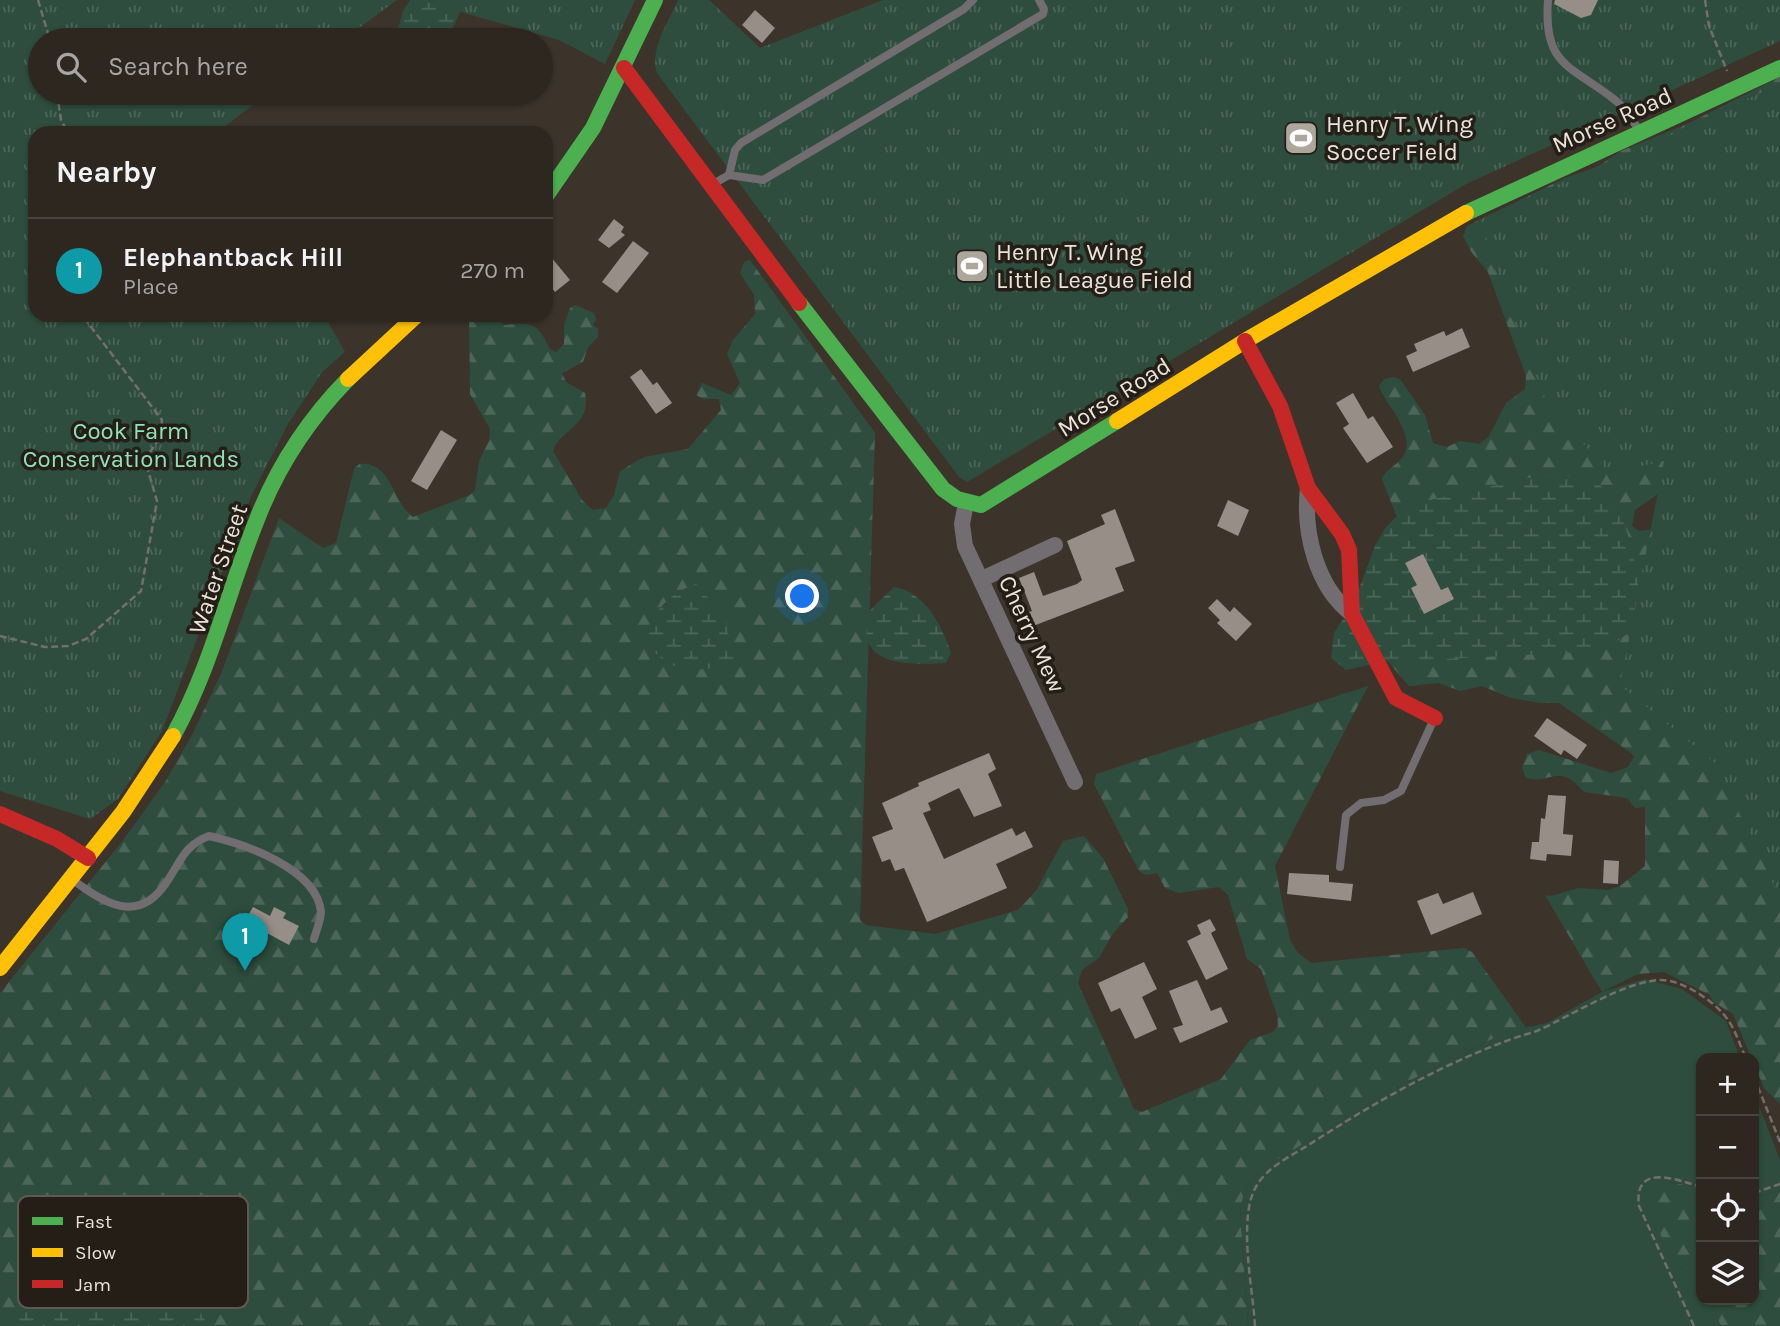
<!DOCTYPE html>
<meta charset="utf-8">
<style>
body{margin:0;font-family:Karla,sans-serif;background:#39332d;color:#f1f3f6}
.controls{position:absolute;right:21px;bottom:21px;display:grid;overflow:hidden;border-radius:14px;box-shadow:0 2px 5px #0004}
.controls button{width:63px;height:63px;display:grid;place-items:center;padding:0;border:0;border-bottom:2px solid #48443e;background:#2d2720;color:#f1f3f6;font:35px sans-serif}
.you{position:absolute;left:803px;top:597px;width:24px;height:24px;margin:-18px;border:5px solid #fff;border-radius:50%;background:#1a73e8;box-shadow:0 0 0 10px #1a73e833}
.badge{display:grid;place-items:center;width:46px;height:46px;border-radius:50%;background:#db2777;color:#fff;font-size:23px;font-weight:700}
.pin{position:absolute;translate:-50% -58px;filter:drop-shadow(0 2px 4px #0008)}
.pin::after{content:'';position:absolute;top:37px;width:24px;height:21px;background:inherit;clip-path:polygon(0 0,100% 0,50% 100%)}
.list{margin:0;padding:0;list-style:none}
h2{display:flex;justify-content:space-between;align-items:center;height:91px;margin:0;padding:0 28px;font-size:30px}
h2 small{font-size:23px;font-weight:400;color:#a7a5a5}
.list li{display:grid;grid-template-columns:46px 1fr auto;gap:21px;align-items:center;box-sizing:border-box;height:105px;padding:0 28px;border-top:2px solid #48443e}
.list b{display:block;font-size:26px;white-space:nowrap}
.list p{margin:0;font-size:23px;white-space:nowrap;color:#a7a5a5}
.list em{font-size:23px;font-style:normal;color:#a7a5a5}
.icon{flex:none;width:38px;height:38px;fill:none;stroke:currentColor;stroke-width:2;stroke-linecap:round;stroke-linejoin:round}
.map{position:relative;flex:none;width:1780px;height:1326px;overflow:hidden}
.search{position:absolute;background:#2d2720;box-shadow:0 2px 5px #0004;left:28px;top:28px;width:525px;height:77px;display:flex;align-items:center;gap:18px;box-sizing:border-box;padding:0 24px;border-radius:38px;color:#a7a5a5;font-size:26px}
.panel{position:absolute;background:#2d2720;box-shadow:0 2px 5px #0004;left:28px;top:126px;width:525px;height:196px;border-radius:21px}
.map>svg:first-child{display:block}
.green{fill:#2e4d3e}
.forest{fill:url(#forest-firs)}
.wetland{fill:url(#wetland-marsh)}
.park{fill:url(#park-tufts)}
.building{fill:#968e87}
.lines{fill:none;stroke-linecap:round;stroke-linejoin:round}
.path{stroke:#726f6d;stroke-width:2.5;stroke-dasharray:7 3.5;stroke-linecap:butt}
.lane{stroke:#716d70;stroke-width:8}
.street{stroke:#716d70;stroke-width:16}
.fast{stroke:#4caf50;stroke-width:16}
.slow{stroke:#ffc107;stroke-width:16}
.jam{stroke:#c62828;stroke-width:16}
.labels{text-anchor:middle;stroke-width:7;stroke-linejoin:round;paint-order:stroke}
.street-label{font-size:24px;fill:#eae3d9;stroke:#241e17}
.poi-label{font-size:24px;fill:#eae3d9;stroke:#241e17;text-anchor:start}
.park-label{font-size:24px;fill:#8fe1bc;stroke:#241e17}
.key{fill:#241e17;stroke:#5f5951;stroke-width:2}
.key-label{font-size:19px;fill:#eae3d9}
</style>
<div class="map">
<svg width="1780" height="1326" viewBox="0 0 1780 1326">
<defs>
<pattern id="forest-firs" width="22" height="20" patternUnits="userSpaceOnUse" patternTransform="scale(1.75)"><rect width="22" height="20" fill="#2e4d3e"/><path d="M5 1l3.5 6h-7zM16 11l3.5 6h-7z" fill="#4c6659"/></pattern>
<pattern id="wetland-marsh" width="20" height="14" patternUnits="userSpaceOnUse" patternTransform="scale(1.75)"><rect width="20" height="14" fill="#2e4d3e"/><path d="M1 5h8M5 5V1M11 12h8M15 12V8" fill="none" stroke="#4c6659"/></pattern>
<pattern id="park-tufts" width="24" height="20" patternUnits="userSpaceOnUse" patternTransform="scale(1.75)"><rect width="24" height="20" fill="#2e4d3e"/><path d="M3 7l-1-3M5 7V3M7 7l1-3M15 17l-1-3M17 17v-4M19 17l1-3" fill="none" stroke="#4c6659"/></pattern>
</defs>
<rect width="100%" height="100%" fill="#3c342b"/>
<g class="green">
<path d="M1644,979L1682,989L1726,1021L1740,1058H1701V1187L1669,1182L1679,1266L1701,1282V1300H1710L1721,1326H1248L1240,1210L1245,1188L1262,1169L1393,1089L1508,1031L1547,1023L1602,992Z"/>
<path d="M1754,1093L1780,1160V1191L1759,1196L1754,1194Z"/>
</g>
<g class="forest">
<path d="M1780,77V409L1635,510L1632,526L1639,531L1654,529L1780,552V1104L1764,1088L1733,1014L1713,1002L1710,995L1664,972L1638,974L1602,992L1545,895L1551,896L1578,888L1608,890L1620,886L1645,866V807L1635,808L1627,798L1584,792C1558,761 1552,785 1526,778L1522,768L1527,754L1539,750L1611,773L1628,767L1634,757L1631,753L1559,703H1541L1511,698L1482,686L1460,691L1439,683L1409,686L1385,658L1398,520L1382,479C1386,468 1399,465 1404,455C1416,432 1385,405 1379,386L1384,379L1394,377L1400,379L1425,415L1433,443L1447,447L1460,441L1480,444L1489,436L1506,403L1525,389L1526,376L1488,272L1472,253L1463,236L1467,226L1565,178L1597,167L1621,151L1689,123Z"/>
<path d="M750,260L875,433L860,920L866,925L935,934L1018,910L1036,891L1063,841L1084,836L1103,858L1128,909V917L1113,933L1099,958L1082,970L1078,983L1134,1109L1142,1112L1221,1079L1250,1040L1273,1032L1278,1026L1277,1015L1261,969L1247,959L1228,895L1219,887L1179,893L1165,888L1157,873L1146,875L1139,871L1094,784L1096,774L1368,686L1275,866L1290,940L1298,953L1311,963L1464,948L1472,952L1527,1029L1508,1031L1393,1089L1262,1169L1245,1188L1240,1210L1248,1326H0V993L124,839L165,782L191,737L221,674L279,518L323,548L336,543L354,469L359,464C392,461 391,501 413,517L470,495L475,490L479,461L489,441L490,429L470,394L469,315H491L504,325C533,322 537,323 550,349L556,352L564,344V325L570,308L575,305L594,313L596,319L593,325L598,329V337L588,347L583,362L562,373L566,382L585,393C592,426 560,429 553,451L582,500L593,510L606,508L614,495L620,471L644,457L688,449L721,410L719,399H703L696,395L702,383L731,395L740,383L727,354L733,340L755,314L754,295L740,273L744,262Z"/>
<path d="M1659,1181L1701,1187V1282L1679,1266L1668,1250L1649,1211L1648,1190Z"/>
<path d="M1780,1191V1326H1721L1710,1300H1754V1194L1760,1196Z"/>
</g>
<g class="wetland">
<path d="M410,0H466L447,40H395L403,11Z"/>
<path d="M1562,475C1572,476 1585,476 1594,481C1629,501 1644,589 1638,626L1612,645L1566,653L1382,662L1346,670L1331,658L1334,633L1354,602L1375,546L1386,527L1400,513L1421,502L1538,476Z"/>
<path d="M696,584L725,617L728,635L736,648L737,657L732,665C693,672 668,676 645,639C651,612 670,593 696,584Z"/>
<path d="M894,587C925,592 942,625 951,653L946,663C924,664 877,668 868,641C865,633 868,620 868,612Z"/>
<path d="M124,1254H147L168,1267L191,1291L202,1316L210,1326H15C18,1302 38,1296 55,1283C59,1279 61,1274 66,1270C80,1257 105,1254 124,1254Z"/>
</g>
<g class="park">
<path d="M0,0H397L342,40H40V93H269L216,133H35V315H324L345,352L322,372L288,424L251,496L162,731L118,799L90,819L0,791Z"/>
<path d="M419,0H635L605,64L559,40Z"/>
<path d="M678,0H709L760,48L883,0H1780V41L1466,184L967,482L959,477L657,73C649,50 669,21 678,0Z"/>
<path d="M1780,84V898L1715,763L1620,685L1664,461L1609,473L1546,400L1499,284L1481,219Z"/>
</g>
<g class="building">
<path d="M1555,0H1598L1591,15L1581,18L1554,4Z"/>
<path d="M755,10L775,28L762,43L742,25Z"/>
<path d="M614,219L624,227L621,232L625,235L609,248L598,240Z"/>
<path d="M633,241L649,253L617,293L602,282Z"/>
<path d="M546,251L570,280L555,292L546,281Z"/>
<path d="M1462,328L1470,347L1413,372L1406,356L1417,351L1414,344L1444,331L1446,336Z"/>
<path d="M641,369L653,385L657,382L672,403L656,414L630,377Z"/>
<path d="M1353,393L1368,419L1373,416L1393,447L1367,463L1343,428L1349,424L1336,403Z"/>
<path d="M441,430L457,440L427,490L411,481Z"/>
<path d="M1228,500L1249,510L1238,536L1217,526Z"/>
<path d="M1115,509L1135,561L1115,568L1124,591L1028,628L1023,614L1032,611L1019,578L1034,572L1043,596L1077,584L1082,580L1067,541L1105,524L1101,515Z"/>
<path d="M1423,554L1441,590L1448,587L1454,599L1424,614L1411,588L1417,585L1405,563Z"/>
<path d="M1217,599L1230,612L1234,607L1252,624L1236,641L1217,623L1220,620L1208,608Z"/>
<path d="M1547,718L1587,745L1577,759L1564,750L1561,755L1534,736Z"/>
<path d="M989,753L996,769L988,774L1002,806L974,817L959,788L928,803L931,810L923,813L944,859L1012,828L1016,836L1025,831L1033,847L996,864L1007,888L927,922L904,868L895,871L890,859L882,862L872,837L893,829L882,803L919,786L918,783Z"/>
<path d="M1548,795L1566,796L1563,834L1573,835L1571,856L1547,854L1546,861L1530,859L1532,842H1539L1541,818L1545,819Z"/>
<path d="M1604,860L1619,861L1618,884L1603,883Z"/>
<path d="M1289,873L1329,875V882L1353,884L1351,901L1287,894Z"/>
<path d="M1473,892L1482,914L1431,935L1417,901L1438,893L1443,904Z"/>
<path d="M253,907L270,916L274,907L286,913L283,918L299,926L289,945L245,921Z"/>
<path d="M1210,919L1216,930L1211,933L1228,969L1206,980L1187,941L1201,934L1197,925Z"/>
<path d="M1144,962L1157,989L1142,997L1157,1029L1135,1039L1120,1008L1111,1012L1098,983Z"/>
<path d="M1197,980L1211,1011L1221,1007L1228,1022L1180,1043L1173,1028L1183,1025L1169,991Z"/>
</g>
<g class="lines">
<g class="path">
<path d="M38,0L50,40"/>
<path d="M1705,0L1709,26L1727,71"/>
<path d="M57,93L61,120L68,133"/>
<path d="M0,636L45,647L68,646L86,639L141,591L157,501L145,460L160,437L162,420L85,319V315"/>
<path d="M1754,1077L1780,1142"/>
<path d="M1754,1193L1780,1184"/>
<path d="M1255,1326C1253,1289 1237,1216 1257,1185C1267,1168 1290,1156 1307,1146C1370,1105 1438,1066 1509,1040C1519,1036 1529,1034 1539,1030C1570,1016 1628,980 1661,980C1683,980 1716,1002 1728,1020C1736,1031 1740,1046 1746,1058"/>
<path d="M1694,1326L1639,1206C1633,1162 1678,1180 1701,1187"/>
</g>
<g class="lane">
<path d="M1548,0C1543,67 1571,65 1615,100C1625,107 1632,120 1639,130"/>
<path d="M729,175L735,150L741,143L964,9L973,0"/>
<path d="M713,184L729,175L763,180L1043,14L1044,9L1039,0"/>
<path d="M1340,867L1346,815L1361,803L1384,800L1401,791L1434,719"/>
<path d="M73,880C104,903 138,925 166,883C180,863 184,845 209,836C245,844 317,869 321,912C321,920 316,931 314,939"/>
</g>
<g class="street">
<path d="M1308,488C1303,532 1316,587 1352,614"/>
<path d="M966,503L962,524L965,546L1075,782"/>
<path d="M982,579L1055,545"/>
</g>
<g class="fast">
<path d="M546,196L593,128L655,0"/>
<path d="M1466,213L1780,68"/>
<path d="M799,303L943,489L957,499L981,505L1117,421"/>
<path d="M173,736C211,668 227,594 256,522C276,469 308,420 348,379"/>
</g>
<g class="slow">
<path d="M348,379L417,315"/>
<path d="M1117,421L1245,341L1466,213"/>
<path d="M0,968L123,812L173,736"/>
</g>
<g class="jam">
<path d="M624,68L799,303"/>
<path d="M1245,341L1280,406L1308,488L1342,534L1349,550L1352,614L1396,698L1435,718"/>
<path d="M0,814L57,839L88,858"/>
</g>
</g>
<defs>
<g id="stadium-square" transform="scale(1.75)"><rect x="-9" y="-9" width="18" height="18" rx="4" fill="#ada69c" stroke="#241e17"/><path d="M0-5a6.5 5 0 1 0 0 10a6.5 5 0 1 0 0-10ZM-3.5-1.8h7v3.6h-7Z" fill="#fff"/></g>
</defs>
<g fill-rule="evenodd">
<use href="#stadium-square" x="1301" y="138"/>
<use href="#stadium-square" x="972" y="266"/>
</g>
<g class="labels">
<g class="street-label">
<text transform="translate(1612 120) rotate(-24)" y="8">Morse Road</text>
<text transform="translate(1114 397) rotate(-32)" y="8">Morse Road</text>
<text transform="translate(218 569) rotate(-71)" y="8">Water Street</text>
<text transform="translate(1032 634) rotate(65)" y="8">Cherry Mew</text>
</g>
<g class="poi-label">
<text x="1326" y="132">Henry T. Wing<tspan x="1326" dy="28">Soccer Field</tspan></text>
<text x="996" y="260">Henry T. Wing<tspan x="996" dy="28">Little League Field</tspan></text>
</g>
<g class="park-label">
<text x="131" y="439">Cook Farm<tspan x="131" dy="28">Conservation Lands</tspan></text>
</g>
</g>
<rect x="18" y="1196" width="230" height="112" rx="10" class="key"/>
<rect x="32" y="1217" width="31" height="8" fill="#4caf50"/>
<rect x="32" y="1248" width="31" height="9" fill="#ffc107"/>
<rect x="32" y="1280" width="31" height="8" fill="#c62828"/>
<g class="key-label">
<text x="75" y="1228">Fast</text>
<text x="75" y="1259">Slow</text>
<text x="75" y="1291">Jam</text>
</g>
</svg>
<div class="controls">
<button>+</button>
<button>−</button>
<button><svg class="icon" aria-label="locate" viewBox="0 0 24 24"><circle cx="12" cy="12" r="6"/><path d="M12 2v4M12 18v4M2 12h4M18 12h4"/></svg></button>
<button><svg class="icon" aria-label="layers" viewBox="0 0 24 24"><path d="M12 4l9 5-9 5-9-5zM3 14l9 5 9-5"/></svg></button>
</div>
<div class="you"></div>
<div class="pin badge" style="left:245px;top:971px;background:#0f9aa8">1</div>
<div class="search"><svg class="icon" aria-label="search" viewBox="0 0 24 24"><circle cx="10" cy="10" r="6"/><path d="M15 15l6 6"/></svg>Search here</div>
<section class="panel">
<h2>Nearby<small></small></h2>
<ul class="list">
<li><span class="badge" style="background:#0f9aa8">1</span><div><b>Elephantback Hill</b><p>Place</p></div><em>270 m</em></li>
</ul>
</section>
</div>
